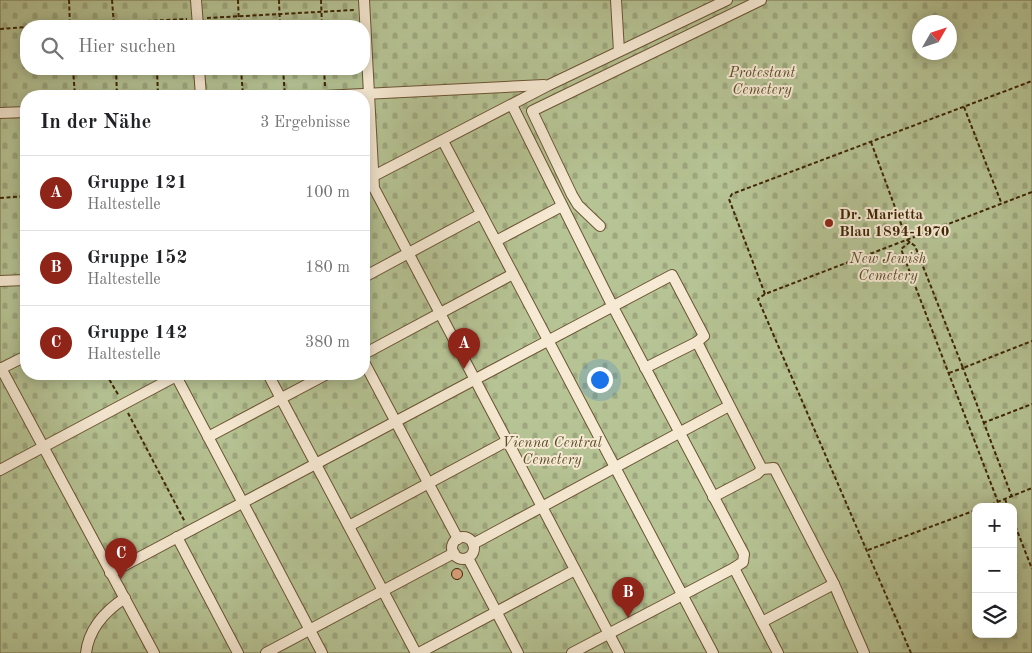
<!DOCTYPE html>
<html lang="de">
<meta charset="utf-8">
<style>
body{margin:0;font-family:"Old Standard TT",serif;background:#f6f6f6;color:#202124}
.controls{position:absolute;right:15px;bottom:15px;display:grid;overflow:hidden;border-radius:10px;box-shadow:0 2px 12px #0003}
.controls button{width:45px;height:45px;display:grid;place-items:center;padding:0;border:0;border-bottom:1px solid #e0e0e0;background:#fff;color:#202124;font:25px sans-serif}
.compass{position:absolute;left:912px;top:15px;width:45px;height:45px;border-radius:50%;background:#fff;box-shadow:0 2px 12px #0003;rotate:51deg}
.you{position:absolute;left:599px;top:379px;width:18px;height:18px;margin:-12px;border:4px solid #fff;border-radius:50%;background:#1a73e8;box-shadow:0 0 0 8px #1a73e833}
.badge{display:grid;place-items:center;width:32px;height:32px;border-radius:50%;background:#8f2418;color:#fff;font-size:16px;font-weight:700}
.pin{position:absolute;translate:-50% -41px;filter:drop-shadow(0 1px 2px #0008)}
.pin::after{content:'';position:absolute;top:26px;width:18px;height:15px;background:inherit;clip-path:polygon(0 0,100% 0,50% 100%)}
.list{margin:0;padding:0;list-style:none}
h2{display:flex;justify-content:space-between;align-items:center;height:65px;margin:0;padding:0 20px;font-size:21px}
h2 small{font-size:16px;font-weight:400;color:#757577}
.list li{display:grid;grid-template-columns:32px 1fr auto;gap:15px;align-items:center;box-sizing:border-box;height:75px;padding:0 20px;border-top:1px solid #e0e0e0}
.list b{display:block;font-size:19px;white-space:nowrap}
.list p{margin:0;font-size:16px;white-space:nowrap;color:#757577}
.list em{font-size:16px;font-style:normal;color:#757577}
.icon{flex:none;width:28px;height:28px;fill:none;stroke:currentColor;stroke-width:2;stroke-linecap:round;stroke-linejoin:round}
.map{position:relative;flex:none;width:1032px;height:653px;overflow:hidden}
.search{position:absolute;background:#fff;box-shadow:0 2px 12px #0003;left:20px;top:20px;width:350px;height:55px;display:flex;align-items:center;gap:12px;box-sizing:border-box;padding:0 18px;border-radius:20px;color:#757577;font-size:19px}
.panel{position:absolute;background:#fff;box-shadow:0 2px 12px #0003;left:20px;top:90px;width:350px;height:290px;border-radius:20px}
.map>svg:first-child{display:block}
.cemetery{fill:url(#cemetery-stones);stroke:#7a744c;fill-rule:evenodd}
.building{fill:#daa07c;stroke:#3e2504}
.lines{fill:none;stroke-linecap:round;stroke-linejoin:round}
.minor-casing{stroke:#6b5432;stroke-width:12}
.path{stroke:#3e2504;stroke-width:2;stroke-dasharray:4 2.5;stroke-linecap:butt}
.minor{stroke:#f7ead4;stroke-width:10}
.poi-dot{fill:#8f2418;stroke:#f7ead4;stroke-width:2}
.labels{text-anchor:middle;stroke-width:4;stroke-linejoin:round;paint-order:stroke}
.park-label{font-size:15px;font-style:italic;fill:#5c4c28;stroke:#f7ead4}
.poi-label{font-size:15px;font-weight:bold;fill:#3e2504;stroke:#f7ead4;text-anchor:start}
</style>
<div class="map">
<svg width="1032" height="653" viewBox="0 0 1032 653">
<defs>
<pattern id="cemetery-stones" width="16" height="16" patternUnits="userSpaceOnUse" patternTransform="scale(1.25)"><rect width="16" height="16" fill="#b6c394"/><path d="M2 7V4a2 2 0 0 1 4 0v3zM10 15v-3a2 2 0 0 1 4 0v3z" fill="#9ea77e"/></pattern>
</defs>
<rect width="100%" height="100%" fill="#f3dfbd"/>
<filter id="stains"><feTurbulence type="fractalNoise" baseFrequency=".004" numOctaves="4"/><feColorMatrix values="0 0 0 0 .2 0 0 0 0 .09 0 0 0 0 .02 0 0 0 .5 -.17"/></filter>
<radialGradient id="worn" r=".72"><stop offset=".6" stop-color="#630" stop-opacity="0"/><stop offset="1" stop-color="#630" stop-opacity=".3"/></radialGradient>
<path class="cemetery" d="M0,0H1032V653H0ZM920,22H950V52H920ZM26,26H364V69H26ZM26,96H364V374H26ZM976,507H1013V634H976Z"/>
<circle class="building" cx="457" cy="574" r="5.5"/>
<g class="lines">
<g class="minor-casing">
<g id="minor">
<path d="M196,0L198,26"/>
<path d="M364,0L374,188L619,653"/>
<path d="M616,0L619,51"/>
<path d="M199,69L201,96"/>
<path d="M323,96L544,85"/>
<path d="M512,105L612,305L744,554L743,562L734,568L572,653"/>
<path d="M0,113L26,112"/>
<path d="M443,141L713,653"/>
<path d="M364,181L549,85L727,0"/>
<path d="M600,226L578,205L572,195L532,111L761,0"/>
<path d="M496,241L562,206"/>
<path d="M364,277L481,214"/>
<path d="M0,281L26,280"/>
<path d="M364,354L513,274"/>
<path d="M364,362L458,539"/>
<path d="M1,368L154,653"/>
<path d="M645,368L697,342L762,469L774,468L834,584L864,653"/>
<path d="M0,369L26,356"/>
<path d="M175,374L322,653"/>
<path d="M268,374L416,653"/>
<path d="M208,437L327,374"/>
<path d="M0,470L180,374"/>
<path d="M713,497L757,474L762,469"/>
<path d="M349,526L507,441"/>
<path d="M177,537L238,653"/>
<circle cx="463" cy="548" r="11"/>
<path d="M473,544L729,406"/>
<path d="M468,558L518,653"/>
<path d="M734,568L778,653"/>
<path d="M110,573L672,275L704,336L697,342"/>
<path d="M762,622L834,584"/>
<path d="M86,653C89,628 105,611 125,598"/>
<path d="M266,653L454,553"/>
<path d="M419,653L575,570"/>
</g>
</g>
<g class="path">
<path d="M69,0L70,26"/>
<path d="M112,0L114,26"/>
<path d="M238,0L239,26"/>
<path d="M279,0L280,26"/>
<path d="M321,0L322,26"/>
<path d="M207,18L354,10"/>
<path d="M43,26L187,19"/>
<path d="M0,29L26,27"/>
<path d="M73,69L75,96"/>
<path d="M116,69L117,96"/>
<path d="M157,69L158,96"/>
<path d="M241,69L243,96"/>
<path d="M283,69L285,96"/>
<path d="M324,69L325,86"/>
<path d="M964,107L1001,202"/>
<path d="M871,142L907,240L915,246L963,368L1032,341"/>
<path d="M0,198L26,196"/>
<path d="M910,242L901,249L998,502"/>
<path d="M765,294L729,199L732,194L1032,81"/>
<path d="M949,373L963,368L1012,497"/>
<path d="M106,374L119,396"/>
<path d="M128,413L185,522"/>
<path d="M983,423L1032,404"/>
<path d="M1005,499L1008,507"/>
<path d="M985,507L1032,488"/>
<path d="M1013,520L1032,569"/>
<path d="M868,550L976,510"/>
<path d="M911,653L758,299L765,294L1032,192"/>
</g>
<use href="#minor" class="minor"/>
</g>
<circle class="poi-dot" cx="829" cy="223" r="5"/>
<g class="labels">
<g class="park-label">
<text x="762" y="77">Protestant<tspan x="762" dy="17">Cemetery</tspan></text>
<text x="888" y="263">New Jewish<tspan x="888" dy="17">Cemetery</tspan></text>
<text x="552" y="447">Vienna Central<tspan x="552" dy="17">Cemetery</tspan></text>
</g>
<g class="poi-label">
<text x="839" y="219">Dr. Marietta<tspan x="839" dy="17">Blau 1894-1970</tspan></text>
</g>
</g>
<rect width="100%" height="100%" filter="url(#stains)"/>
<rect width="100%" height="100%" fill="url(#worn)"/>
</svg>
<div class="controls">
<button>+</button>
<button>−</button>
<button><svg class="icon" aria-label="layers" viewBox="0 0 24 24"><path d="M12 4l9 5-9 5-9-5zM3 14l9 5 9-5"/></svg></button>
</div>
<svg class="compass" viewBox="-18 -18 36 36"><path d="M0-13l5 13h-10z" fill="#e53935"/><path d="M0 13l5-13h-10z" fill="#757577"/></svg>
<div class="you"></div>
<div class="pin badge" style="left:464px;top:369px">A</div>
<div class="pin badge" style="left:628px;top:618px">B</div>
<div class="pin badge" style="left:121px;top:579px">C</div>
<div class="search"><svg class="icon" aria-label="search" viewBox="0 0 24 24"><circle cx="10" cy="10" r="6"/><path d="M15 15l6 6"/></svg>Hier suchen</div>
<section class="panel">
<h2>In der Nähe<small>3 Ergebnisse</small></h2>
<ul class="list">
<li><span class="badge">A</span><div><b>Gruppe 121</b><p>Haltestelle</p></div><em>100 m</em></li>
<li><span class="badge">B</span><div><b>Gruppe 152</b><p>Haltestelle</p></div><em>180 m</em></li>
<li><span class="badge">C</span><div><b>Gruppe 142</b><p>Haltestelle</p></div><em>380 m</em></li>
</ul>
</section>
</div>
